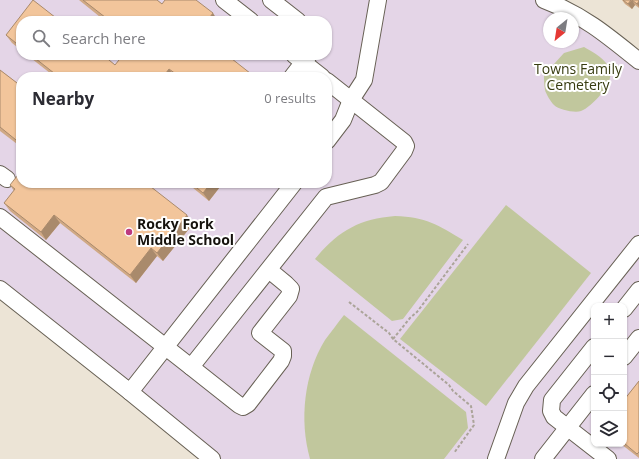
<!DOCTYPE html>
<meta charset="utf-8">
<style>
body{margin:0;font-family:"Open Sans",sans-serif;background:#f7f7f7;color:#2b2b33}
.controls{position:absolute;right:12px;bottom:12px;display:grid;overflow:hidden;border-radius:8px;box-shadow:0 1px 3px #0004}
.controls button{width:36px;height:36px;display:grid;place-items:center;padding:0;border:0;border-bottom:1px solid #e1e1e2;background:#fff;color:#2b2b33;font:20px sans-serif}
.compass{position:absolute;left:543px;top:12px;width:36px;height:36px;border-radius:50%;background:#fff;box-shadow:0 1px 3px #0004;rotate:210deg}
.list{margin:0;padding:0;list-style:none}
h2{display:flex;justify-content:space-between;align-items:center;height:52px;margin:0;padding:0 16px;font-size:17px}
h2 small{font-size:13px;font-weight:400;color:#7c7c81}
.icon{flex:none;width:22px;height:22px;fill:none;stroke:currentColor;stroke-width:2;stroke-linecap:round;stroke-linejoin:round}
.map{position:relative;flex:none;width:639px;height:459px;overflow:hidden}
.search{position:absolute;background:#fff;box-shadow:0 1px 3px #0004;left:16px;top:16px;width:316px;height:44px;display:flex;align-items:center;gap:10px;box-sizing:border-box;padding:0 14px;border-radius:16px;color:#7c7c81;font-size:15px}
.panel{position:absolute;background:#fff;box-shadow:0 1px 3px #0004;left:16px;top:72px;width:316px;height:116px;border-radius:16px}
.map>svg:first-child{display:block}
.education{fill:#e4d5e7;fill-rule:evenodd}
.green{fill:#c1c79d}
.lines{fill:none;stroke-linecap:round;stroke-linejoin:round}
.minor-casing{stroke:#676054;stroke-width:18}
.path{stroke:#aba499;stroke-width:2;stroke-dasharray:3 2;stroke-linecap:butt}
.minor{stroke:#fff;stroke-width:16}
.wall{fill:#d0a985}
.shaded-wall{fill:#a98a6c}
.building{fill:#f2c59b;stroke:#a98a6c}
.poi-dot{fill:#bd3a7f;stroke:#fff;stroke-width:1.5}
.labels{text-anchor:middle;stroke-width:4;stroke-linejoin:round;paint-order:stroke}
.park-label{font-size:14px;fill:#383c11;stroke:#fff}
.poi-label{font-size:14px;font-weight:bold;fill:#15120d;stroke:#fff;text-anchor:start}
</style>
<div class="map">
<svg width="639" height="459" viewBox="0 0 639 459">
<rect width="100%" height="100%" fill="#ece4d6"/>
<path class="education" d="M0,0H544L565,8L601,30L639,61V459H214L0,289ZM549,18H573V42H549ZM21,21H327V55H21ZM21,77H327V183H21ZM594,306H624V444H594Z"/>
<g class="green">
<path d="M584,47C594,53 607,59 610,71C614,83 592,107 581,111C575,113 559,110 554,105C551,102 546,94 545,90C544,85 544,79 544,75L564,53Z"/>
<path d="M506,205L591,273L486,406L400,339Z"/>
<path d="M395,216C426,217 438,225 463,240L403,319L392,321L315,259C338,231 359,219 395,216Z"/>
<path d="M344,315L466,412L468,428L444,459H310C299,420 304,374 325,340C331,332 337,324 344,315Z"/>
</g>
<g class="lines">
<g class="minor-casing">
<g id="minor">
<path d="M224,0L251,21"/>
<path d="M271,0L298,21"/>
<path d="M544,0C583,15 607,35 639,61"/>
<path d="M294,55L322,77"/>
<path d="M292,77L309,55"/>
<path d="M327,141L343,120L351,100L364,80L378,0"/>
<path d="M0,174L7,179"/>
<path d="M0,217L191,367L326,197L375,185L381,182L404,151L406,146L404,142L327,81"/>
<path d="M0,289L130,392L294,183"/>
<path d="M624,309L639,290"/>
<path d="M594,347L552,400L551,411L554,417L608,459"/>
<path d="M624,357L639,338"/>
<path d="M191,367L239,405L243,407L248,404L281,361L283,356V351L260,333L289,296L291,289L286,284L269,270"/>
<path d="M130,392L212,459"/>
<path d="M496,459L516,403L526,386L639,244"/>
<path d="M543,459L594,394"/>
</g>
</g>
<g class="path">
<path d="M349,302L389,333L393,339L449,385L453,391L471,406L474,425L454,453"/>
<path d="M393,339L410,318L417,312L468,244"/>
</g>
<use href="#minor" class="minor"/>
</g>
<g class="wall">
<path d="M79,0H157L162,4L218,21H105Z"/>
<path d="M622,0H639V8L635,5L632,9L625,4Z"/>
<path d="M21,21V50L12,43L6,35Z"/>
<path d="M27,55H103L115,65L123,55L255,77H55Z"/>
<path d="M0,70L21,86V147L0,131Z"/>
<path d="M21,183L193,224L163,261L157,256L136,283L60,223L46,240L10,211L4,203L14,191L10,185Z"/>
<path d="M187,183H223L209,201Z"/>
<path d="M639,381V458L621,444H624V400Z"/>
</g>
<g class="shaded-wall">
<path d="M632,0L635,5L632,9L628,4Z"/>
<path d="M639,1V7L637,4Z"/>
<path d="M213,13L218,21H207Z"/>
<path d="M169,69L175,77H163Z"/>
<path d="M211,183H223L209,201L203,193Z"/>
<path d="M54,215L60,223L46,240L41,232Z"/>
<path d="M187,215L193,224L163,261L157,253Z"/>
<path d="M151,248L157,256L136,283L130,275Z"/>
</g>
<g class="building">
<path d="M33,0L60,21H21V47L6,35Z"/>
<path d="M83,0H157L162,4L165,0H196L213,13L207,21H110Z"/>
<path d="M623,0H631L628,4Z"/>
<path d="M632,0H639V1L637,4Z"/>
<path d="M31,55H103L115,65L123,55H227L255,77H180L169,69L163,77H59Z"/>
<path d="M0,70L21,86V144L0,127Z"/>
<path d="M21,171V183H146L187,215L157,253L151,248L130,275L54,215L41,232L4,203L15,189L10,185Z"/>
<path d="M191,183H211L203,193Z"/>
<path d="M639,381V452L637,454L624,443V400Z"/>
</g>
<circle class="poi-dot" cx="129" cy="232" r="4"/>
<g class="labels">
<g class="park-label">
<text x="578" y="74">Towns Family<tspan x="578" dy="16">Cemetery</tspan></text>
</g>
<g class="poi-label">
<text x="137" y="229">Rocky Fork<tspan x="137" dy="16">Middle School</tspan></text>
</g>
</g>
</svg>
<div class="controls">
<button>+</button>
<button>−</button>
<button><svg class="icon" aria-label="locate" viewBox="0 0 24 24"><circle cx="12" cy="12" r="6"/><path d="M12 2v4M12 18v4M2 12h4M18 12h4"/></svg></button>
<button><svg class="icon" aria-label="layers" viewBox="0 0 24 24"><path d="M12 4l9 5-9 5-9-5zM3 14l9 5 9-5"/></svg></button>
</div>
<svg class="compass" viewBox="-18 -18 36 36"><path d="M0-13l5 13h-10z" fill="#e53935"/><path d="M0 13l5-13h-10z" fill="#7c7c81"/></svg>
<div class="search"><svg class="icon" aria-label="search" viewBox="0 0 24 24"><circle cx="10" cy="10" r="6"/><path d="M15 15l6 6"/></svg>Search here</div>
<section class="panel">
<h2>Nearby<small>0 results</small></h2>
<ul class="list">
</ul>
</section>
</div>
